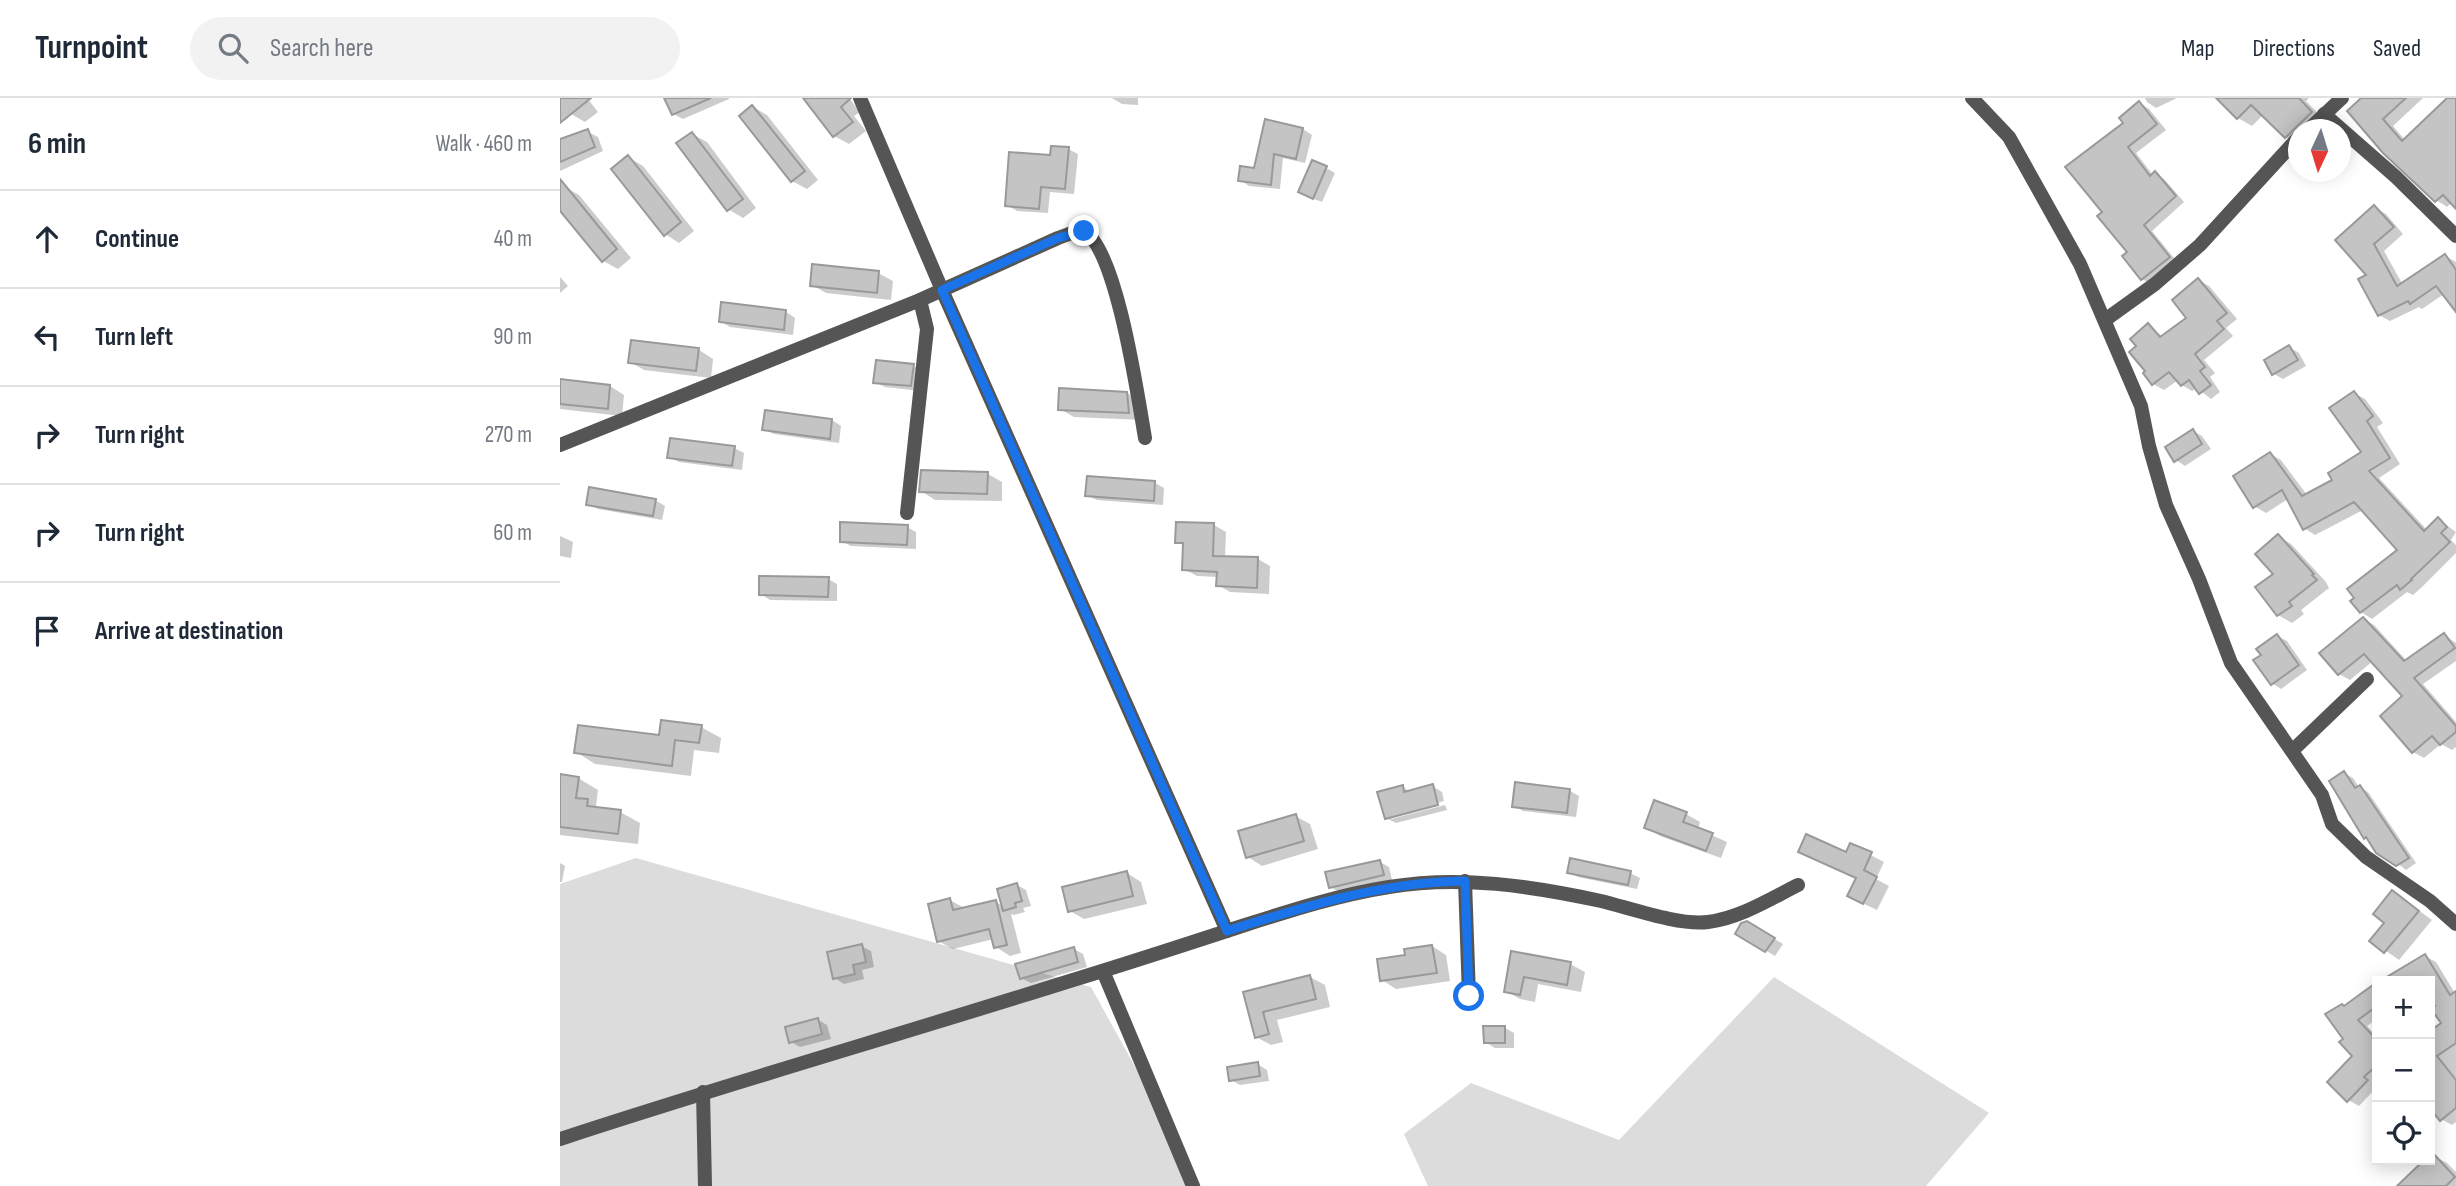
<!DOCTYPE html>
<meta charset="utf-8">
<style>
body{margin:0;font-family:"Sofia Sans Condensed",sans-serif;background:#f2f2f3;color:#1f2937}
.controls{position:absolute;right:21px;bottom:21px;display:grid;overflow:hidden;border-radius:0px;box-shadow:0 4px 18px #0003}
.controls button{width:63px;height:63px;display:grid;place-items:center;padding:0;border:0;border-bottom:2px solid #e0e1e3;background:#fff;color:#1f2937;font:35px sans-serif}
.compass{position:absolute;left:1728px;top:21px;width:63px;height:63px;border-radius:50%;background:#fff;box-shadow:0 4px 18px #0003;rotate:184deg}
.stop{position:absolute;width:21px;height:21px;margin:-16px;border:5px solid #1a73e8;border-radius:50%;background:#fff}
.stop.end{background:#1a73e8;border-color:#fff;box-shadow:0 2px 7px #0008}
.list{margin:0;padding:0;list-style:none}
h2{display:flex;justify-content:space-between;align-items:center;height:91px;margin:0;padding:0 28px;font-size:30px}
h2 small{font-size:23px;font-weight:400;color:#747a83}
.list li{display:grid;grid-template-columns:46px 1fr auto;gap:21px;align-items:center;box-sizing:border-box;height:98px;padding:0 28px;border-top:2px solid #e0e1e3}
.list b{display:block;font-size:26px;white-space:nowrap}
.list em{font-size:23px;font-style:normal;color:#747a83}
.icon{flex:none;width:38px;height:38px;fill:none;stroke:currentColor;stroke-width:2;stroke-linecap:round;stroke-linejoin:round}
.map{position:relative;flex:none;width:1896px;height:1088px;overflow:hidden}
header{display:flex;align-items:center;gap:42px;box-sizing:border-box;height:98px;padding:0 35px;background:#fff;border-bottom:2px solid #e0e1e3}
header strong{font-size:33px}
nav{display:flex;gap:38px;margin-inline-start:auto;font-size:24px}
.search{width:490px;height:63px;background:#f2f2f3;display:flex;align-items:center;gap:18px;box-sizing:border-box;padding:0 24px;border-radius:38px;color:#747a83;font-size:26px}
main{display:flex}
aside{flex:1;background:#fff}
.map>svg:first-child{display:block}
.green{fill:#dcdcdc}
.shadow{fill:#0003}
.building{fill:#c4c4c4;stroke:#999;stroke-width:2}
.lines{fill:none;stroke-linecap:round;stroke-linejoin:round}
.minor{stroke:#555;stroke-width:14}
.route{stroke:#1a73e8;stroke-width:9}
</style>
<header>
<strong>Turnpoint</strong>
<div class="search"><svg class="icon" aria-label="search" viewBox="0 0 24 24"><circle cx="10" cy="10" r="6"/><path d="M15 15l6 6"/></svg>Search here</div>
<nav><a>Map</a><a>Directions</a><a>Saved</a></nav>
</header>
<main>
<aside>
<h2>6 min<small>Walk · 460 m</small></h2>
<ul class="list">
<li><svg class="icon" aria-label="ahead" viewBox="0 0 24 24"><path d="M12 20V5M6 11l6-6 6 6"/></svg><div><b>Continue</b></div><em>40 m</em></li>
<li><svg class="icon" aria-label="left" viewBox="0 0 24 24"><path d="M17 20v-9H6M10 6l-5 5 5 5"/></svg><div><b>Turn left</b></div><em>90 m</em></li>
<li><svg class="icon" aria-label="right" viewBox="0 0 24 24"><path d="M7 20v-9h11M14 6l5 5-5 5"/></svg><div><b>Turn right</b></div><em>270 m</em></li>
<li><svg class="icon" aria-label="right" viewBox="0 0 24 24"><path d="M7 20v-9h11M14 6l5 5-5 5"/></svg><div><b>Turn right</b></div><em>60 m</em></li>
<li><svg class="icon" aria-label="arrive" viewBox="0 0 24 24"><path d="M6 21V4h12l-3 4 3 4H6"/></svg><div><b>Arrive at destination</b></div></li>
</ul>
</aside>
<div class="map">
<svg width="1896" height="1088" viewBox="0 0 1896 1088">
<rect width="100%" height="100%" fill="#fff"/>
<g class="green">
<path d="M76,760L531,889L641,1088H0V786Z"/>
<path d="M1214,879L1429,1015L1366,1088H868L844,1036L911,985L1059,1042Z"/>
</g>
<g class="shadow">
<path d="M0,0H27L38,14L25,24L11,16Z"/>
<path d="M106,0H169V1L123,21L113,16Z"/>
<path d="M245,0H289L300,14L294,18L306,33L289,46L274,38Z"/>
<path d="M552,0H578V7L562,6Z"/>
<path d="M1585,0H1617L1596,10L1587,4Z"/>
<path d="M1671,0H1749L1746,3L1765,23L1757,32H1738V46L1726,39L1703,17L1692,28L1678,20Z"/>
<path d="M1804,0H1863L1833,28L1845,42L1890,0H1896V108L1892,104L1887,109L1876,102Z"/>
<path d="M1580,5L1589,11L1606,32L1576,55L1593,77L1595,75L1604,81L1624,104L1592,133L1618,165L1591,186L1582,181L1569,154L1544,115L1565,25Z"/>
<path d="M193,9L207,17L258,82L247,91L232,83Z"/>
<path d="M743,31L752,37L745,65L723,60L720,91L689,88L680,82Z"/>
<path d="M28,34L38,39L43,53L0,73V45Z"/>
<path d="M132,36L147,44L196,110L183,120L168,111Z"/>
<path d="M508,51L518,56L514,96L490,94L488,115L457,113L447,107L491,59Z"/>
<path d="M68,59L83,68L134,133L119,145L105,136Z"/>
<path d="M766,70L775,75L762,104L749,99Z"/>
<path d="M5,89L19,97L71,160L58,171L43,163L0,110V93Z"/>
<path d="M1815,110L1826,116L1843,136L1824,153L1843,187L1885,158L1896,164V211L1884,196L1862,211L1859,209L1830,223L1819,217L1809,177Z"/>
<path d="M318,175L333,183L331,202L266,195L252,187Z"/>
<path d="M0,179L8,188L0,195Z"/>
<path d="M1638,182L1649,188L1677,221L1666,230L1673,238L1644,262L1655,275L1650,279L1660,294L1651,301L1637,290L1632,293L1622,287L1618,282L1604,292L1593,286L1578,248L1588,227L1603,239L1629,220Z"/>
<path d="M226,214L235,220L233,237L170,229L160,223Z"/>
<path d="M1729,249L1739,255L1746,268L1723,281L1714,276Z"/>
<path d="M139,252L153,261L151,280L84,272L70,264Z"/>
<path d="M353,268L362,273L360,293L325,289L315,284Z"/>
<path d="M0,283L50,288L64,297L62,318L0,311Z"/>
<path d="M567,295L582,304L583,322L514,319L500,311Z"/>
<path d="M1794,295L1805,301L1823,325L1817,329L1840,366L1819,380L1867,432L1878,421L1896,434L1891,442L1896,447V455L1862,489L1853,497L1847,494L1812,521L1801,514L1796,500L1840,452L1803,412L1755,437L1744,430L1728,401L1706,415L1694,408L1710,356L1721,362L1747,397L1775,382L1804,354Z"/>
<path d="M272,322L281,328L279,345L214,336L204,331Z"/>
<path d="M1633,333L1642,338L1651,351L1625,368L1616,362Z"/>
<path d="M174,350L184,355L182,372L119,364L109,359Z"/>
<path d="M428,376L442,384V403L375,402L361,393Z"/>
<path d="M595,385L604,390L603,407L537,402L527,397Z"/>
<path d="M95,402L105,408L102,422L38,411L28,406Z"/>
<path d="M654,427L666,434L665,460L698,461L710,468L709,496L670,494L658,487V479L637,478L624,471L625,448L617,444Z"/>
<path d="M347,429L356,434V451L291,448L281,443Z"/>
<path d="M0,438L13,444L11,460L0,458Z"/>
<path d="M1718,438L1731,446L1766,484L1769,490L1741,512L1744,516L1732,525L1718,517L1715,476Z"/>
<path d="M268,481L277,486V503L210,502L201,496Z"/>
<path d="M1803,521L1814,527L1847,563L1884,537L1896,545V563L1863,586L1896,624V649L1892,652L1881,646L1864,660L1853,654L1822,619L1845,599L1813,563L1790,582L1779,576Z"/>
<path d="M1717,538L1727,543L1747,572L1721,591L1712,585L1703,557Z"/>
<path d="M141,629L161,640L159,655L134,652L131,678L35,666L16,654Z"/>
<path d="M1784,675L1793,680L1799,689L1808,694L1856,765L1846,772L1805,740Z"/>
<path d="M0,678L18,680L38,692L36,708L41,711L60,714L80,725L78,746L0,737Z"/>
<path d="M957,686L1010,693L1019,698L1016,719L963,713L954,708Z"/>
<path d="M872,688L882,694L884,703L831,718V721L885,707L887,712L836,725L826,720L842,689L851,694Z"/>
<path d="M1126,716L1140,724L1138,731L1167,744L1161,760L1100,738L1086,729Z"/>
<path d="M735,718L750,726L758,751L702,768L688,759Z"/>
<path d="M1291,747L1324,764L1316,781L1329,788L1317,812L1302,805L1298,780L1287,756Z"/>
<path d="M820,764L829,769L832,782L780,794L770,789Z"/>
<path d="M0,765L5,768L2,784H0Z"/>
<path d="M1009,774L1070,775L1080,780L1077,791L1018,779Z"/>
<path d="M567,775L581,784L587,806L524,821L510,813Z"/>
<path d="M457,787L466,792L471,808L463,810L465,814L454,817L451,816L461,855L450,858L436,849L434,841L393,851L378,843L390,802L406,811L436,804L444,809Z"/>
<path d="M1833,794L1872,822L1839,862L1812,843L1826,825Z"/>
<path d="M1187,825L1223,846L1215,858L1177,835Z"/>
<path d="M301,848L311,853L314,869L302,872L304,881L284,886L275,880Z"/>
<path d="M872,848L886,857L890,883L836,891L822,882L847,859Z"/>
<path d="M514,851L523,856L527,869L471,885L461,880Z"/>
<path d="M953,855L1010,866L1025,874L1021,894L978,886L975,904L960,901L946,893Z"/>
<path d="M1865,858L1876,864L1896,897V1024L1892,1027L1881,1021L1870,1008V990L1885,978L1870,958V935L1883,925L1870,907V883H1826Z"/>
<path d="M750,879L765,887L770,909L717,922L723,944L711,947L696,939L685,896Z"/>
<path d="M1817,889V921L1807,928L1817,939V982L1814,986L1817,989L1799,1008L1788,1002L1795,958L1786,941L1785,909Z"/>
<path d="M258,922L267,927L271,941L240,949L231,944Z"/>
<path d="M945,930L954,935V950H935L925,944Z"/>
<path d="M697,966L707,972L709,983L680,987L671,982Z"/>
<path d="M1872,1057L1887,1065L1896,1074V1088H1840L1867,1062H1870Z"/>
</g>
<g class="building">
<path d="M0,0H31L0,25Z"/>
<path d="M104,0H151L112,17Z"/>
<path d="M243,0H291L281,9L293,24L273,39Z"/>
<path d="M1656,0H1739L1752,14L1725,40L1691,7L1677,21Z"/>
<path d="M1801,0H1846L1823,21L1842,43L1887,0H1896V111L1883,97L1875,104L1823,55L1787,13Z"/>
<path d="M1579,3L1597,26L1568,49L1590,78L1595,73L1616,98L1584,127L1610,159L1581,182L1562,158L1567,154L1537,118L1542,114L1505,69L1563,25L1559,20Z"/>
<path d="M192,7L245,73L231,84L179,18Z"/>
<path d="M705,21L743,30L736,61L714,56L711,87L678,83L680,68L694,70Z"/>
<path d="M28,31L35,49L0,64V41Z"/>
<path d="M132,34L183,101L167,113L116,45Z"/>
<path d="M491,48L509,49L505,91L481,89L479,111L445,108L449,54L490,57Z"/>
<path d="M68,57L121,124L104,138L51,71Z"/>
<path d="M752,62L767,68L753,101L738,94Z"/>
<path d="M0,81L57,151L42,164L0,113Z"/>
<path d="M1814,107L1834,129L1814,146L1837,188L1885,156L1896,172V214L1876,188L1850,206L1848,203L1818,218L1798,181L1806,177L1775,142Z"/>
<path d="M252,166L319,173L317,195L250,188Z"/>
<path d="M1638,180L1667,215L1657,223L1664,231L1635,256L1645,269L1640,273L1651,287L1639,296L1629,282L1621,288L1609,274L1592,287L1583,275L1585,273L1569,254L1576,248L1570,241L1588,225L1600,239L1626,220L1612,202Z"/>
<path d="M161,204L226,212L224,232L159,224Z"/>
<path d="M71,242L139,250L136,273L68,265Z"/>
<path d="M1729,247L1738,262L1712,277L1704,262Z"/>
<path d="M316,262L354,266L351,288L313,285Z"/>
<path d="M0,281L50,287L48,311L0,306Z"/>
<path d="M499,290L567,294L569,315L498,312Z"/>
<path d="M1794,293L1813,318L1807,323L1830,360L1809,373L1864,433L1878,419L1887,429L1881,435L1890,444L1851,481L1852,482L1840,492L1837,487L1800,515L1790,503L1794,500L1787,491L1837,452L1794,404L1743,432L1722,392L1693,410L1673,378L1710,354L1742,398L1772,382L1768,375L1801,354L1769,310Z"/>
<path d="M205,312L272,321L270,341L202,332Z"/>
<path d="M1633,331L1642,346L1614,364L1605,349Z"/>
<path d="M110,340L175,348L172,368L107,360Z"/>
<path d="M361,372L428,374L427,396L359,394Z"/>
<path d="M527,378L595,383L594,403L525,398Z"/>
<path d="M29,389L96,401L93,418L26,407Z"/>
<path d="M280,424L348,427L347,447L280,444Z"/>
<path d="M616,424L654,425L653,458L698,459L697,490L656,488L657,474L622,472L623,445H615Z"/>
<path d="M1718,436L1754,476L1752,477L1757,482L1729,504L1732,508L1717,518L1695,489L1713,476L1695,456Z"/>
<path d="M199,478L269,479L268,499L199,497Z"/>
<path d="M1803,519L1844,563L1884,535L1895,550L1854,580L1896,628V634L1880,647L1872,638L1852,655L1820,618L1842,598L1804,556L1778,577L1759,555Z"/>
<path d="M1717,536L1739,567L1711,587L1693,562L1701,557L1696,551Z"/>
<path d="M101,622L142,627L139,645L115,642L112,668L14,655L18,627L99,637Z"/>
<path d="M1784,673L1795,690L1800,687L1849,760L1836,768L1816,755L1806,739L1804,741L1769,683Z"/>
<path d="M0,676L19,679L16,700L28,701L27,708L61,712L58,736L0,729Z"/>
<path d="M955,684L1010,691L1007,715L952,709Z"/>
<path d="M873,686L878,707L825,721L817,694L843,687L844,694Z"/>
<path d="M1094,702L1127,714L1123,724L1153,735L1146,753L1084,730Z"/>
<path d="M736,716L744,743L686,760L678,733Z"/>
<path d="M1246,736L1286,754L1290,745L1312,754L1304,772L1317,779L1303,806L1287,798L1296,780L1238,754Z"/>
<path d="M1010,760L1071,773L1068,787L1007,775Z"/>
<path d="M820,762L824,777L769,790L765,774Z"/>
<path d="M567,773L573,798L508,814L502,789Z"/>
<path d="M457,785L462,803L455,805L456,809L443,813L437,791Z"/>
<path d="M1832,792L1859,813L1824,855L1809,843L1824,825L1813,816Z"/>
<path d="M390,800L393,812L436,802L447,847L434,850L429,831L377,844L368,806Z"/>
<path d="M1187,823L1215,840L1205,854L1175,836L1181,825Z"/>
<path d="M302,846L306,864L293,867L295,876L273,881L267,854Z"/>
<path d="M872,847L877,875L820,883L817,861L845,857L844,851Z"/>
<path d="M514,849L518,864L460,881L455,866Z"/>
<path d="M951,853L1011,864L1007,887L964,879L960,897L944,894Z"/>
<path d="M1865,856L1890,897L1896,893V945L1877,958L1896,982V1010L1880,1023L1870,1010V933L1881,925L1871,911L1875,908L1870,899V883H1820Z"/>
<path d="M750,877L756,901L703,914L709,936L695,940L683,894Z"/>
<path d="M1817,884V908L1798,922L1817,942V967L1804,979L1808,982L1787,1004L1767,984L1792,958L1779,944L1783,941L1765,916L1782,906L1784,908Z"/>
<path d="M258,920L262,936L229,945L225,929Z"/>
<path d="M923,928H945V945H924Z"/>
<path d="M698,964L700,978L669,983L667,969Z"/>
<path d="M1872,1054L1895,1079L1886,1088H1837L1864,1062H1870Z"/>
</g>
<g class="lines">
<g class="minor">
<path d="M300,0L382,192L667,833"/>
<path d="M1412,0L1449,39L1520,166L1581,308L1589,348L1606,407L1639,481L1671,565L1762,697L1772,726L1806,759L1870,803L1896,826"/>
<path d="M1764,16L1836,79L1896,138"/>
<path d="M1748,32L1782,0"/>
<path d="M1545,222L1595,186L1640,147L1738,40"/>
<path d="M0,347L360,202L498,140L517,133H524C557,152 578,300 585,340"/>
<path d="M347,415L367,231L360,202"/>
<path d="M1733,652L1807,581"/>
<path d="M905,783L909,898"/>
<path d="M543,873L633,1088"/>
<path d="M143,994L145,1088"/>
<path d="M0,1041C170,985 342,936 513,882C569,865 624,847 679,829C729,813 778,797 829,789C900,777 972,788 1041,803C1070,810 1120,828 1148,824C1180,820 1210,801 1238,787"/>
</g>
</g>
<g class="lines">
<path class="route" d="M524,133L498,140L382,192L667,833C746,808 822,784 905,783L909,898"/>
</g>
</svg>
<div class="controls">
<button>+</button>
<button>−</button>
<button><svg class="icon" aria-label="locate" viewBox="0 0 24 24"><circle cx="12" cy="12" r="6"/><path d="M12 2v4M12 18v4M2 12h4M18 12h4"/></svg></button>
</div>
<svg class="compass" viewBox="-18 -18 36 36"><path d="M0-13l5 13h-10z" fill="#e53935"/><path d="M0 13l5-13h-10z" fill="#747a83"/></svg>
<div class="stop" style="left:909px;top:898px"></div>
<div class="stop end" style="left:524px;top:133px"></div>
</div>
</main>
